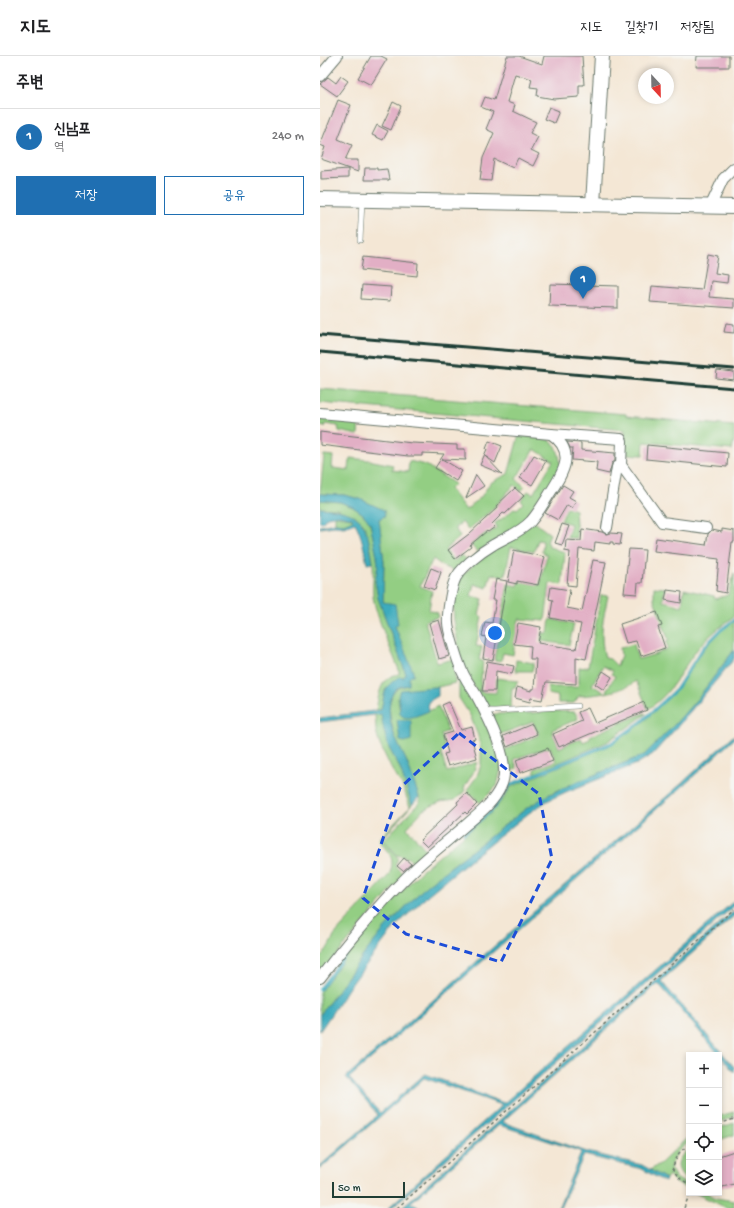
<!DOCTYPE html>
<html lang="ko">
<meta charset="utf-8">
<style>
body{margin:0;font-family:"Gochi Hand","Poor Story",sans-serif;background:#f2f2f2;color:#202124}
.controls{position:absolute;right:12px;bottom:12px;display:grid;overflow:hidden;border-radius:0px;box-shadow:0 2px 6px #0003}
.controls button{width:36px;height:36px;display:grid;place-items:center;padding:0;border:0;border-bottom:1px solid #e0e0e0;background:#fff;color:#202124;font:20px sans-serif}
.compass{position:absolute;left:318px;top:12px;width:36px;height:36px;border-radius:50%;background:#fff;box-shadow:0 2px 6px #0003;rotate:158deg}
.scale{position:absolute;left:12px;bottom:10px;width:73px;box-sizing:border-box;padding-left:4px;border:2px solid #1f3d34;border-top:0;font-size:11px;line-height:14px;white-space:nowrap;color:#1f3d34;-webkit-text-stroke:3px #f6f6f2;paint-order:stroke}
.you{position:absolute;left:175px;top:577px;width:14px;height:14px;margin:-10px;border:3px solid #fff;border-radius:50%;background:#1a73e8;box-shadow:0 0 0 6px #1a73e833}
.badge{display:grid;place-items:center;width:26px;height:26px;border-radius:50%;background:#1f6fb2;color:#fff;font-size:13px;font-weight:700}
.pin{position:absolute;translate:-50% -33px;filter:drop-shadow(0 1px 2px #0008)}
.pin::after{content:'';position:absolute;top:21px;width:14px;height:12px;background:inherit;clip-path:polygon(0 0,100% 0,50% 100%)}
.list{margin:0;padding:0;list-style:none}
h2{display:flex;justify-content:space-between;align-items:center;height:52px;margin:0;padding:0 16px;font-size:17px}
h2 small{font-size:13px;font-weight:400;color:#757577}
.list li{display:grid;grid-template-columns:26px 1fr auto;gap:12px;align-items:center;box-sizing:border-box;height:56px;padding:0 16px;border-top:1px solid #e0e0e0}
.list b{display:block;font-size:15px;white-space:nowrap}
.list p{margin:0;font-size:13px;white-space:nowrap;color:#757577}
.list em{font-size:13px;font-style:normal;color:#757577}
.actions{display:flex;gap:8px;padding:12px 16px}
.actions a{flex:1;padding:9px 0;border:1px solid #1f6fb2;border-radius:0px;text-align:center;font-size:14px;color:#1f6fb2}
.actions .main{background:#1f6fb2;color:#fff}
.icon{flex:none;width:22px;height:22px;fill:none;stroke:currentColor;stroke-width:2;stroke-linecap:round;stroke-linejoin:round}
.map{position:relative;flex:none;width:414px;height:1152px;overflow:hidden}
header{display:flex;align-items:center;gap:24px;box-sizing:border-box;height:56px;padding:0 20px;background:#fff;border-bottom:1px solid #e0e0e0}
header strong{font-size:19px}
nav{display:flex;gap:22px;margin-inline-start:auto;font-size:14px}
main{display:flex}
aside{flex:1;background:#fff}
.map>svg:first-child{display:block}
.green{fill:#93ce83;stroke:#59865c;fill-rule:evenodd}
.water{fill:#3eabbd;stroke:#2e7478}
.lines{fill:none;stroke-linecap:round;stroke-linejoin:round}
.stream{stroke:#3eabbd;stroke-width:3}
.building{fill:#e2afc5}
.service-casing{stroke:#6a786c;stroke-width:6}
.minor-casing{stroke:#6a786c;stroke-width:12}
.secondary-casing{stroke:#6a786c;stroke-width:16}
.path{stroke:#6a786c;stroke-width:1.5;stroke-dasharray:3 3;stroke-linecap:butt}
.service{stroke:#fff;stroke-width:5}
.minor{stroke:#fff;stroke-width:10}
.secondary{stroke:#fff;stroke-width:14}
.rail{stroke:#1f3d34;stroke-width:3}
.marked{fill:none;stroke:#1d4ed8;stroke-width:3;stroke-dasharray:8 5;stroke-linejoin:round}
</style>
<header>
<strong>지도</strong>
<nav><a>지도</a><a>길찾기</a><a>저장됨</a></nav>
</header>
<main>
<aside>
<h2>주변<small></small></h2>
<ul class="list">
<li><span class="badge">1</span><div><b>신남포</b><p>역</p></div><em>240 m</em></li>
</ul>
<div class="actions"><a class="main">저장</a><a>공유</a></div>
</aside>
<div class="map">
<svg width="414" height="1152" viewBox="0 0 414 1152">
<rect width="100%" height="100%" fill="#f6f6f2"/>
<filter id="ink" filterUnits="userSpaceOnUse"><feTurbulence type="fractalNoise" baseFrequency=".025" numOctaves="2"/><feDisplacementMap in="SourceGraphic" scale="8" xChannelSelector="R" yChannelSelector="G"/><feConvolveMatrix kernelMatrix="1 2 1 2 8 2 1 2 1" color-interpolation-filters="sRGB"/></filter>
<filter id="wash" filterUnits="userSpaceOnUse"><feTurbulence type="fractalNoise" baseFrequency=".012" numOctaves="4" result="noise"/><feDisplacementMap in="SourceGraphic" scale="16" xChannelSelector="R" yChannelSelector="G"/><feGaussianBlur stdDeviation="0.9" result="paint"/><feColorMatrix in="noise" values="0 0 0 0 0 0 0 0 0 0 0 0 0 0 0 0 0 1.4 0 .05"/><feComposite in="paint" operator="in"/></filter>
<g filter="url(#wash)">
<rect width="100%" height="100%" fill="#f4e7d5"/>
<g class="green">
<path d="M0,333L306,358V360L414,370V384L412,394L324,386L323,399L304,398L305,374L0,347Z"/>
<path d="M0,361L39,365L38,379L19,375L18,370L6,368L5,371L0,370Z"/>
<path d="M199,379L229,384L236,390L239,399L241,409L222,444L219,442L204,463L191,476L157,496L151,489L166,477L169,478L177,471L175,467L183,462L195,452L197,453L203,447L201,444L208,435L213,438L233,405L214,393L196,423L205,431L201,435L194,429L173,453L148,474L142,466L135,472L140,481L125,494L134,505L142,499L146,504L136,515L124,511L113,503L100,530L112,535L109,554L118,557V561L105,565L117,607L134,603L135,627L118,631H114L78,642L80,658L109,655L118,650L128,675L121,678L125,693L121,697L127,716L157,706L153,717L144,732L145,735L135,744L120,746L103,754L87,772L107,795L93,807L88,802L77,799L64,784L100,746L99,741L90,718L88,708L75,682L71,665L69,650L72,639L78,632L89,629L82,589L75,570L63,546L64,506L59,463L64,455L40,443L24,439L0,438L4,399L13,400L12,412L29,414L30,402L48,404L73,409L72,414L88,416L89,405L106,409L135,428L130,433L146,454L161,441L170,427L188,418Z"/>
<path d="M0,444L20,446L33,451L43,458L50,467L57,501L58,509L55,525L58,542L86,618L83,622L65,634L61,654H56C58,645 59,626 70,621C72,619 76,619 79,618V614C70,591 58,566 53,541C52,529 54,518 53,507C52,493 48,480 43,467L17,453L0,452Z"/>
<path d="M247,451L255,454L257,482H247L251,468L241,465Z"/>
<path d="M15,460L32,462L33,464L24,468L15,467Z"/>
<path d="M214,466L230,478L227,485L230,491L245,497L242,529L230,527L225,565L199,563L193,599L183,597L181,605L174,604L188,528L198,530L199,525L220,529L227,499L222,496L223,485L218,484L214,496L191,491L185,520L171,518L167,532L154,528L151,540L163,543L159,559L162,561L156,590L162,591L159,604L163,605L160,636L176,637L177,622L198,625L195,631L192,632L191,651L177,652L166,650L158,639L140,600L134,564L133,546L140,521L172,493Z"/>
<path d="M414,517V560C402,570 389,579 379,591C361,613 354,636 328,653L316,625C303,636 276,639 259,640L254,647H238V640L228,638V631H256L259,628V612L268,611L281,539L288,540C283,563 279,579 285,602L290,603L297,610L301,600L300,592L314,588L318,603L337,598L348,592L346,586L349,585L334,543V531L345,532L343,545L362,550L364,533L394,540L395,543L408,539ZM283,610L293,615L291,618L295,620L285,637L272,629Z"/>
<path d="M230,563L254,568L249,589L221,585L222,577H228Z"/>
<path d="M414,565V594L378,642L346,679L324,699L252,728L228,739L207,752L107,829L66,871L45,897L0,959V936L36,887L62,856L99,817L172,756L184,742L191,731L292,688L322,667L357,634L384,593L402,574Z"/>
<path d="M196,604L214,607L212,615H195Z"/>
<path d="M139,614L170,676L182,708L177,730L160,747L147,734L157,720L161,709V695L158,680L150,659L139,642Z"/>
<path d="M235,655L255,656L258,663L232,674L239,692L261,682L263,686L270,683V680L324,657L326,658L287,686L215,717L214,713L236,705L230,691L194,703L197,712L191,715L184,694L219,679L213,666L181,678L176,674L170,660L175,658L212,657Z"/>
<path d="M55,658H62L64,675L69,692L80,712L92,749L90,751L62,783L78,802L75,810L84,819L0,919V902L7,893L16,877L69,819C77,799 67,798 59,783L90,751L82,729L72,714L60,689L56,675Z"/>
<path d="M414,1056V1061L399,1066V1060Z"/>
<path d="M414,1067V1079L399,1084V1072Z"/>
<path d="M369,1080V1086L357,1096L350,1112L356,1122L369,1130L368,1133L356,1127L349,1119L346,1123L330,1114L341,1107Z"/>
<path d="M369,1093V1126C355,1114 354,1105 369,1093Z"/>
<path d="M375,1137H387L396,1142L414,1145V1152H407Z"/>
</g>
<g class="water">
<path d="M0,438L24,439L40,443L64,454L65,460L59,463L64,506L63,546L75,548L78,568L75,570L94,618L89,622V629C85,630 80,630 77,632C64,644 70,670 76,683C79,692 85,700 88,709C92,720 95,730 99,741L92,749L80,712L69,692L64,675L61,658L0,666V662L61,654C65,637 63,630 80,621L83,622L86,618L58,542L55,525L58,509L57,501L50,467L43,458L33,451L20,446L0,444Z"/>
<path d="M0,452C45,456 46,465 53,507L47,508C44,494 42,479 35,467L24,471L14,470L0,472V470L15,467L24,468L33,464L32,462L19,459L7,461L2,467L0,466Z"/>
<path d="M414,594V603L359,669L333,698L317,708L246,736L227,745L209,757L150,804L109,838L74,872L28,933L0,975V959L45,897L66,871L107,829L207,752L228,739L252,728L324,699L356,667L378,642Z"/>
<path d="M114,631H118V640L108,646L109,655C103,657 86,666 81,659C79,657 80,652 80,650C79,643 76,640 81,634Z"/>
<path d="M77,664H91V684L85,686L80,685Z"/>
<path d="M414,679V683L363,730L29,1022L60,1057L105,1018L184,1047L414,845V850L71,1152H68L182,1049L104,1022L0,1113V1110L58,1059L26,1021L171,893L361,728Z"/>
<path d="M414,855V860L341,925L414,1011V1016L338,927L182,1066L267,1096L322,1109L346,1123L345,1126L322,1113L264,1099L240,1152H238L261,1097L259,1095L179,1069L90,1147L101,1152H92L87,1150L85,1152H81Z"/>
</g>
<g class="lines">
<g class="stream">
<path d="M144,777L172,754L190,729L292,687L321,666L356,634L383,592L401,574L414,564"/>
<path d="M0,933L31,891"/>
</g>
</g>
<g id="blocks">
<g class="building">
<path d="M51,0H61L67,3L51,29L38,22Z"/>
<path d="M187,0H199L222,8L224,0H262L264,29H259V41L234,43L217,40L218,32L210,31L212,23L195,18L187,46L195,49L193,55L216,66L210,77L218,81L211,94L219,98L213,110L198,102L193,112L174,103L171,125L160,124L163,102L174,77L166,73L173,56L161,51L165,41L174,44Z"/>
<path d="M377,0H409V11H376Z"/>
<path d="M21,20L28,25L17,40L0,28L8,21L16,27Z"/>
<path d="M18,44L31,49L18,83L32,89L25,104H38V116L1,103L5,91L0,89Z"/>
<path d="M73,46L81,50L71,74L62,70Z"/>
<path d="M229,51L239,55L234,67L224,63Z"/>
<path d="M57,69L68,75L63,84L52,79Z"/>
<path d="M45,112H57V114L67,113L69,124H44Z"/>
<path d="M28,113V122L1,123V115Z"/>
<path d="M388,198L398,200L395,217L408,219L407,227L391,225L389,241L414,243V252L330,246L332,230L382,234Z"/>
<path d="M43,201L98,207L97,220L41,214Z"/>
<path d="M230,228L298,230V252L229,250Z"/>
<path d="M42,229L71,231L70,245L41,243Z"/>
<path d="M406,267L414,268V277L404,276Z"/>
<path d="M397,314L414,316V324L396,322Z"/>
<path d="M0,376L92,387L137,389V393H145V402L146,404L122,403L142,415L136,425L115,412L124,398L102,397V400H88L0,389Z"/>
<path d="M169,385L182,390L175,407L165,400L182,418L160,409L167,393H166Z"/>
<path d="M247,386L261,387V394L295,397V405L292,407L289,418L276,415L277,406L252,404L253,392H250Z"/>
<path d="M327,389L408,397L407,411L326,403Z"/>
<path d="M214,399L226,405L212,429L200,422Z"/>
<path d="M156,419L164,430L146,442Z"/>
<path d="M243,429L253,435L249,441L256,445L252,452L247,449L238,464L225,457Z"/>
<path d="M195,432L204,440L185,458L183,457L172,468L175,471L168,476L167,475L150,489L151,491L135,503L128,494L149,478L178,451L176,450Z"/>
<path d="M242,468L249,470L242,489L235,487Z"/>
<path d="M262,473L282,476L286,478L291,477L302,478L300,489L293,488V486H290V488L275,486L274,495L259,493L256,530L247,529L250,496L245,495L246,484L261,485Z"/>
<path d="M402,473L414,475V486H412L406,537L396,535L399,503L334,495L336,482L386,489L388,478L392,474L402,476Z"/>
<path d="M309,493L325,494L322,527H318L317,538L304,537Z"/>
<path d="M194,494L225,501L218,529L197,525V528L188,526Z"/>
<path d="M273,504L286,506L266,603L256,601V628L226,626L222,644L211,642L210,646L195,642L197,631L211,635V633H214L216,603H210L211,590L194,588L198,567L221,571L218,587L256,593L261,568L230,562L233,544L229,543L231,531L250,534L247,552L262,555Z"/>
<path d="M111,512L121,516L115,534L104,530Z"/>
<path d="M176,523L187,525L173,604L163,602L166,581L162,580L165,566L172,567L176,544H172Z"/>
<path d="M347,534L362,536L361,547L345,544Z"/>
<path d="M337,556L342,570L338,571L345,592L321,600L316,585L306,587L300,568Z"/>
<path d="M119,564L129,600L119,603L109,567Z"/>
<path d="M167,605L194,610L192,618L176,615L175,635H162Z"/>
<path d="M283,615L292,621L284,634L275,628Z"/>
<path d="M129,646L141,674L152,671L155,683L152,684L157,702L128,710L124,698L128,697L123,679L133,676L122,649Z"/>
<path d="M324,646L327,654L239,691L233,678L262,665L258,656L268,652L275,667Z"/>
<path d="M212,668L217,678L187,691L183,680Z"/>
<path d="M228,692L233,705L200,717L196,704Z"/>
<path d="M147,737L157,748L147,758L145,756L107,791L100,784L138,748L137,746Z"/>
<path d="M84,802L91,808L83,815L77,810Z"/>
<path d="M414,1095V1128L399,1132V1100Z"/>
</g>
</g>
</g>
<g filter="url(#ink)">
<use href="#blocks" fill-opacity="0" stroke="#6a786c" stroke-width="1"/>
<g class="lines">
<g class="service-casing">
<g id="service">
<path d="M40,184L42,145"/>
<path d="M164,655H175L257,650"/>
</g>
</g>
<g class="minor-casing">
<g id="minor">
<path d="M0,20L17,0"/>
<path d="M390,151L403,123L414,112"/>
<path d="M0,357L231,378C257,396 243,417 230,437C224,447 218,457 211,465C200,477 186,481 173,489C161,496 138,513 134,526C131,534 127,559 128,567C128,574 137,603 140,610C143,620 150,629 155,637C167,659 193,706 181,730C174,746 160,757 147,768C130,783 113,796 97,811C61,845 30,883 0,922"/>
<path d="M231,378L301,383L302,385L301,409L342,466L386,472"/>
<path d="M287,472L297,411L301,409"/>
</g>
</g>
<g class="secondary-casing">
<g id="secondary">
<path d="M0,143L414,151"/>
<path d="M273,148L282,0"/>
</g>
</g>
<g class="path">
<path d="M399,1068L414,1063"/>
<path d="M369,1088L359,1097L352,1112L359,1122L369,1128"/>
<path d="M77,1152L414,853"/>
<path d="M364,1152L370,1137"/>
</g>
<use href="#service" class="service"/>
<use href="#minor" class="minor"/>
<use href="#secondary" class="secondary"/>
<g class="rail">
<path d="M0,279L414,313"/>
<path d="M0,296L414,332"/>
</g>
</g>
</g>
<path class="marked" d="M139,677L219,738L232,803L181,906L86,878L43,842L80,732Z"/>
</svg>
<div class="controls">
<button>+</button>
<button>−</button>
<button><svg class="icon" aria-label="locate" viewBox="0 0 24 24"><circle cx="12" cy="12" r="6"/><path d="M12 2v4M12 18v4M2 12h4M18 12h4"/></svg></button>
<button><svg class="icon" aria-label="layers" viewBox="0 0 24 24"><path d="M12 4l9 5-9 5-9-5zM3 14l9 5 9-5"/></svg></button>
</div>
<svg class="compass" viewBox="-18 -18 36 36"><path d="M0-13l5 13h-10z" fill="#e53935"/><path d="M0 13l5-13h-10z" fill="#757577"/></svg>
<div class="scale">50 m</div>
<div class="you"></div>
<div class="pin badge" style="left:263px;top:243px">1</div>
</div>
</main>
